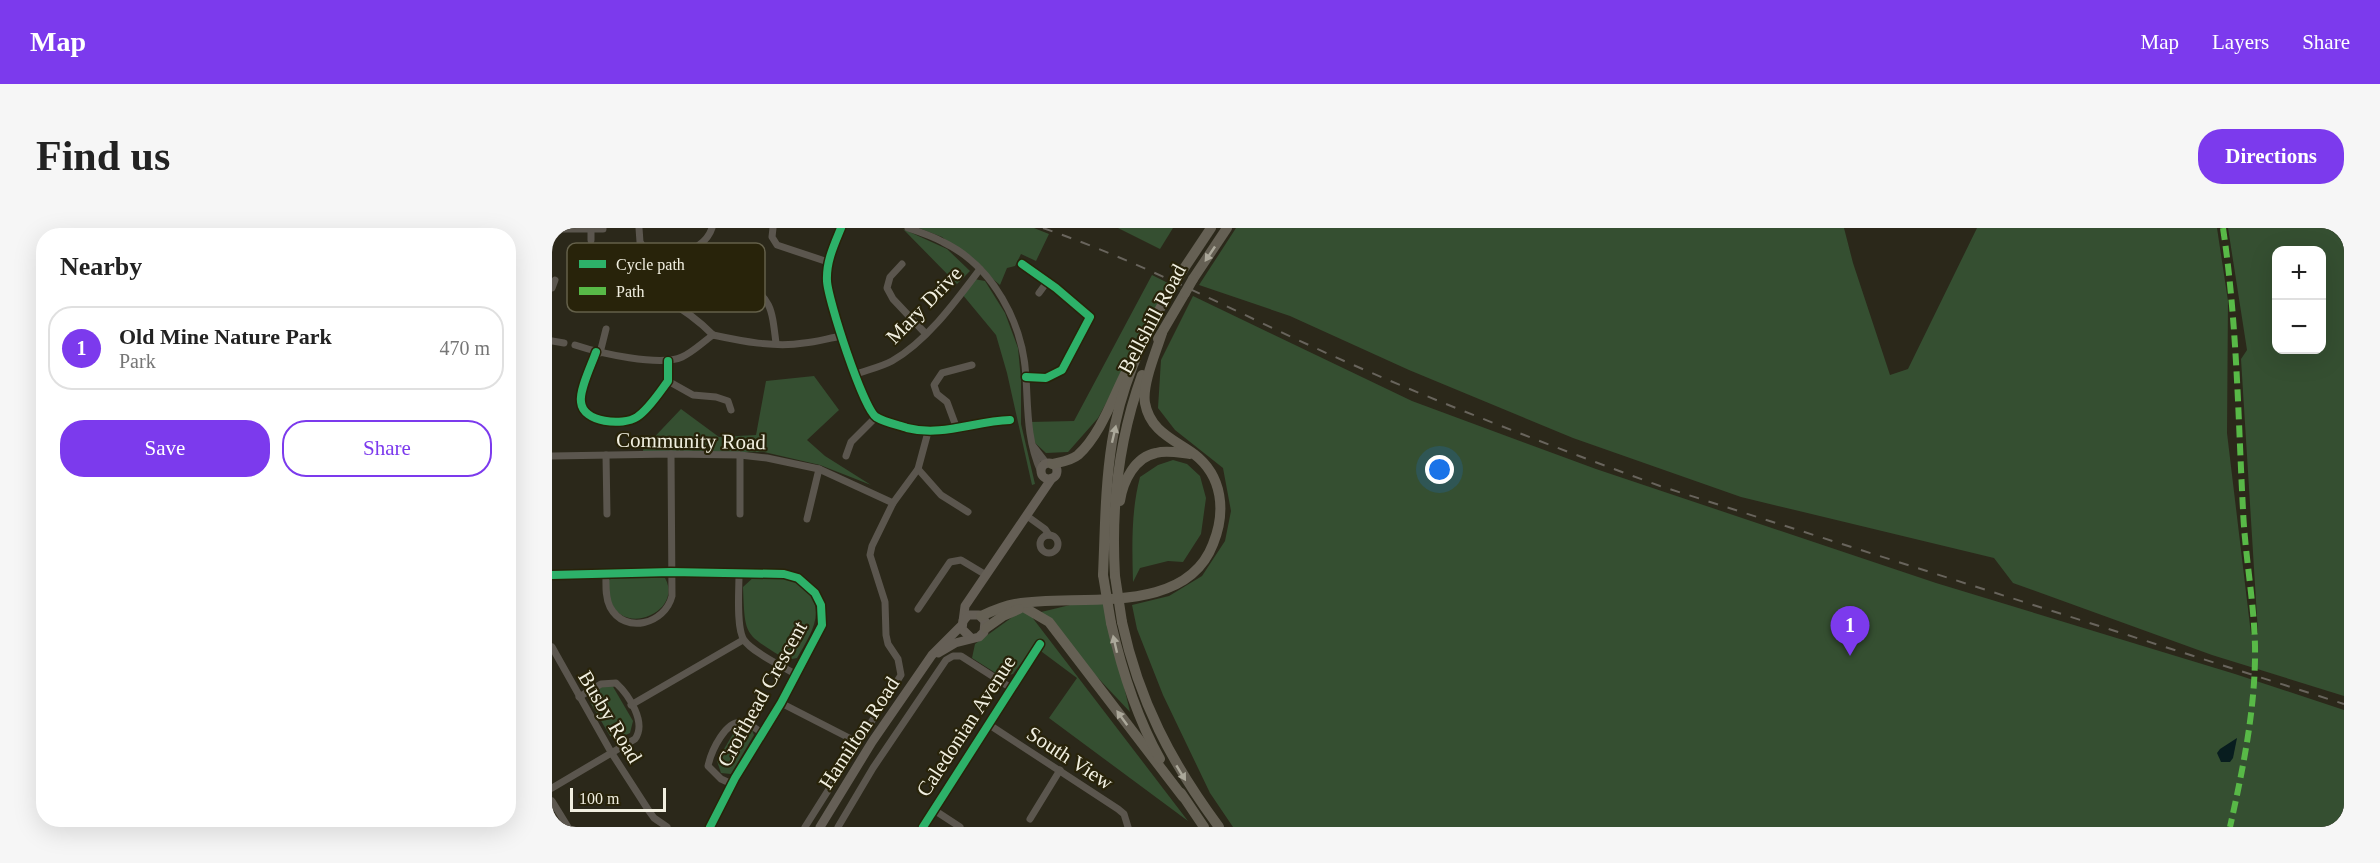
<!DOCTYPE html>
<meta charset="utf-8">
<style>
body{margin:0;font-family:"Times New Roman",serif;background:#f6f6f6;color:#222}
.controls{position:absolute;right:18px;top:18px;display:grid;overflow:hidden;border-radius:12px;box-shadow:0 6px 24px #0002}
.controls button{width:54px;height:54px;display:grid;place-items:center;padding:0;border:0;border-bottom:2px solid #e0e0e0;background:#fff;color:#222;font:30px sans-serif}
.scale{position:absolute;left:18px;bottom:15px;width:96px;box-sizing:border-box;padding-left:6px;border:3px solid #f1efe0;border-top:0;font-size:16px;line-height:21px;white-space:nowrap;color:#f1efe0;-webkit-text-stroke:4px #28230a;paint-order:stroke}
.you{position:absolute;left:888px;top:242px;width:21px;height:21px;margin:-15px;border:4px solid #fff;border-radius:50%;background:#1a73e8;box-shadow:0 0 0 9px #1a73e833}
.badge{display:grid;place-items:center;width:39px;height:39px;border-radius:50%;background:#7c3aed;color:#fff;font-size:20px;font-weight:700}
.pin{position:absolute;translate:-50% -50px;filter:drop-shadow(0 2px 3px #0008)}
.pin::after{content:'';position:absolute;top:32px;width:21px;height:18px;background:inherit;clip-path:polygon(0 0,100% 0,50% 100%)}
.list{margin:0;padding:0;list-style:none}
h2{display:flex;justify-content:space-between;align-items:center;height:78px;margin:0;padding:0 24px;font-size:26px}
h2 small{font-size:20px;font-weight:400;color:#767676}
.list li{display:grid;grid-template-columns:39px 1fr auto;gap:18px;align-items:center;box-sizing:border-box;height:84px;margin:0 12px 12px;padding:0 12px;border:2px solid #e0e0e0;border-radius:24px}
.list b{display:block;font-size:22px;white-space:nowrap}
.list p{margin:0;font-size:20px;white-space:nowrap;color:#767676}
.list em{font-size:20px;font-style:normal;color:#767676}
.actions{display:flex;gap:12px;padding:18px 24px}
.actions a{flex:1;padding:14px 0;border:2px solid #7c3aed;border-radius:24px;text-align:center;font-size:21px;color:#7c3aed}
.actions .main{background:#7c3aed;color:#fff}
.map{position:relative;flex:none;width:1792px;height:599px;overflow:hidden;border-radius:24px}
header{display:flex;align-items:center;gap:36px;box-sizing:border-box;height:84px;padding:0 30px;background:#7c3aed;color:#fff}
header strong{font-size:28px}
nav{display:flex;gap:33px;margin-inline-start:auto;font-size:21px}
.intro{display:flex;align-items:center;justify-content:space-between;box-sizing:border-box;height:144px;padding:0 36px}
h1{margin:0;font-size:42px}
.button{padding:15px 27px;border-radius:24px;background:#7c3aed;color:#fff;font-size:21px;font-weight:700}
main{display:flex;gap:36px;padding:0 36px}
aside{flex:1;background:#fff;border-radius:24px;box-shadow:0 6px 24px #0002}
.map>svg:first-child{display:block}
.green{fill:#354f31;fill-rule:evenodd}
.water{fill:#081d1f}
.lines{fill:none;stroke-linecap:round;stroke-linejoin:round}
.minor{stroke:#5b564e;stroke-width:7}
.secondary{stroke:#655f56;stroke-width:9}
.trunk{stroke:#656054;stroke-width:10}
.rail{stroke:#68645c;stroke-width:2;stroke-dasharray:10 10;stroke-linecap:butt}
.trunk-bridge{stroke:#656054;stroke-width:10}
.quiet{stroke:#58b947;stroke-width:6;stroke-dasharray:12 6;stroke-linecap:butt}
.cycleway-casing{stroke:#28230a;stroke-width:11}
.cycleway{stroke:#2db169;stroke-width:8}
.oneway{fill:#aba89a}
.labels{text-anchor:middle;stroke-width:4.5;stroke-linejoin:round;paint-order:stroke}
.street-label{font-size:21px;fill:#f1efe0;stroke:#28230a}
.key{fill:#28230a;stroke:#64604a;stroke-width:1.5}
.key-label{font-size:16px;fill:#f1efe0}
</style>
<header>
<strong>Map</strong>
<nav><a>Map</a><a>Layers</a><a>Share</a></nav>
</header>
<div class="intro"><h1>Find us</h1><a class="button">Directions</a></div>
<main>
<aside>
<h2>Nearby<small></small></h2>
<ul class="list">
<li><span class="badge">1</span><div><b>Old Mine Nature Park</b><p>Park</p></div><em>470 m</em></li>
</ul>
<div class="actions"><a class="main">Save</a><a>Share</a></div>
</aside>
<div class="map">
<svg width="1792" height="599" viewBox="0 0 1792 599">
<rect width="100%" height="100%" fill="#2b281a"/>
<g class="green">
<path d="M367,0H482L497,6L484,33L469,26L463,38L455,40L448,57L390,9Z"/>
<path d="M566,0H621L608,21Z"/>
<path d="M684,0H1292L1301,35L1338,147L1356,141L1425,0H1665L1676,73L1675,205L1699,406L1706,405L1689,131L1695,122L1676,0H1792V468L1660,427L1461,355L1442,330L1189,269L1021,210L857,142L738,88L647,57ZM1724,22H1770V122H1724Z"/>
<path d="M351,1L395,21L418,43L405,56Z"/>
<path d="M600,47L618,56L546,190L516,224L494,225L481,213L477,194L522,193Z"/>
<path d="M422,51L433,53L453,85L466,120L469,152V196L483,256L480,257L455,145L444,107L410,66Z"/>
<path d="M641,68L860,173L1044,241L1384,355L1683,446L1792,482V599H681L658,565L611,467L585,401L580,377L617,368L650,348L673,313L679,283L671,240L623,202L606,180L609,132Z"/>
<path d="M262,148L287,182L255,212L273,228L319,257L268,237L212,224L90,225L92,220L129,181L167,209L204,207L214,153Z"/>
<path d="M621,232L635,236L648,248L654,270L649,306L631,334L616,333L588,340L581,354C580,319 579,283 588,249L606,237Z"/>
<path d="M92,348L113,350C132,383 70,411 58,371C56,365 57,358 57,352L62,349Z"/>
<path d="M203,348C214,348 229,347 240,351C248,353 254,359 258,365C273,388 256,410 245,430L235,432C192,405 193,410 191,359Z"/>
<path d="M551,369L578,484L485,385Z"/>
<path d="M473,380L636,593L497,490L525,450L482,418L461,446L450,449L420,430L423,416Z"/>
<path d="M52,456L60,457L81,493L78,505L65,511L58,508L38,474L42,461Z"/>
<path d="M193,497L200,502L202,507L179,546L169,545L165,533L185,499Z"/>
</g>
<path class="water" d="M1685,510L1681,530L1678,534H1669L1665,525L1668,521Z"/>
<g class="lines">
<g class="minor">
<path d="M87,0L88,14L104,39"/>
<path d="M221,0L220,9L225,17L276,34"/>
<path d="M289,0C282,17 274,34 275,53C276,72 311,180 324,189C332,194 346,197 355,200C391,209 422,193 458,192"/>
<path d="M356,0C368,4 380,8 391,14C441,38 471,95 474,149C476,183 475,213 489,244"/>
<path d="M0,1H51"/>
<path d="M39,1V12"/>
<path d="M350,36L338,49L335,60L341,71L373,105"/>
<path d="M470,36L504,60L538,89L510,142L494,150L474,149"/>
<path d="M51,40C89,57 132,77 161,107"/>
<path d="M188,47C219,75 219,73 224,115"/>
<path d="M89,57C103,29 151,29 160,0"/>
<path d="M0,60L3,52"/>
<path d="M487,65L495,54"/>
<path d="M161,107C189,113 223,120 252,115C265,114 277,110 290,108"/>
<path d="M0,113L12,115"/>
<path d="M23,117C47,125 108,139 130,129C141,124 151,114 161,107"/>
<path d="M44,124C40,136 27,162 29,174C31,195 71,198 85,189C97,181 107,165 116,153V133"/>
<path d="M48,125L54,101"/>
<path d="M304,146C315,142 329,139 340,133C375,113 404,73 428,41"/>
<path d="M116,153L141,167L164,169L176,173L179,182"/>
<path d="M405,201L395,174L385,166L382,157L390,145L420,137"/>
<path d="M481,218L495,236"/>
<path d="M54,227L55,286"/>
<path d="M188,227V286"/>
<path d="M0,228L119,226L188,227L215,230L267,241L341,275"/>
<path d="M294,228L299,214L324,189"/>
<path d="M366,241L389,267L416,284"/>
<path d="M475,288L493,301L497,307"/>
<path d="M255,291L267,241"/>
<circle cx="497" cy="316" r="9"/>
<path d="M54,346C54,357 53,369 58,379C73,407 113,396 120,368L119,226"/>
<path d="M0,347L119,344L232,346L246,350L263,365L269,377L270,397L229,475L183,550L158,599"/>
<path d="M187,347C187,361 184,401 192,412C200,424 230,438 243,446"/>
<path d="M366,381L398,334L409,332L434,347"/>
<path d="M0,419L59,524L97,583L102,590L115,599"/>
<path d="M229,475L305,514"/>
<path d="M79,477L191,412"/>
<path d="M436,496L566,581L572,586L576,599"/>
<path d="M180,556L169,551L156,538C159,524 174,489 193,495C198,496 204,501 209,504"/>
<path d="M0,560L83,511C95,495 77,467 64,455L49,456L27,469"/>
<path d="M0,573L16,599"/>
<path d="M382,582L408,599"/>
<path d="M478,591L508,542"/>
<path d="M253,599L349,447L346,431L336,416L334,407L333,374L318,327L320,318L341,275L366,241L376,204"/>
<path d="M286,599L321,540L394,432L401,428H409L459,460"/>
<path d="M371,599L488,416"/>
</g>
<g class="secondary">
<circle cx="497" cy="243" r="8"/>
<path d="M419,410L410,401L413,378L500,250"/>
<path d="M386,425L403,415L427,409L432,404L433,393L427,387H416L411,393"/>
<path d="M268,599L320,514L380,427L410,397"/>
</g>
<g class="trunk">
<path d="M629,45L659,0"/>
<path d="M641,51L675,0"/>
<path d="M606,111L633,65"/>
<path d="M500,236C508,234 519,233 526,227C548,207 560,172 573,146"/>
<path d="M568,273C571,253 583,229 604,225C615,222 628,225 638,226"/>
<path d="M551,347C553,303 553,258 560,214C568,160 592,106 620,60"/>
<path d="M563,348C559,279 566,213 590,147"/>
<path d="M473,380L497,394L631,569"/>
<path d="M429,388C440,383 451,378 463,376C523,365 633,390 661,316C674,284 671,248 642,226C621,211 598,203 593,175C590,156 604,124 610,105"/>
<path d="M570,394C587,473 619,534 667,599"/>
<path d="M559,395C570,443 584,488 608,531"/>
<path d="M434,400L451,388L467,381"/>
<path d="M629,565L652,599"/>
</g>
<path class="rail" d="M491,0C598,37 696,91 799,136C900,180 1004,220 1108,258L1792,476"/>
<g class="trunk-bridge">
<path d="M620,60L629,45"/>
<path d="M633,65L641,51"/>
<path d="M551,347L559,395"/>
<path d="M563,348L570,394"/>
</g>
<path class="quiet" d="M1671,0C1685,93 1686,188 1691,282C1693,328 1702,373 1703,418C1704,478 1691,541 1678,599"/>
<g class="cycleway-casing">
<g id="cycleway">
<path d="M289,0C282,17 274,34 275,53C276,72 311,180 324,189C332,194 346,197 355,200C391,209 422,193 458,192"/>
<path d="M470,36L504,60L538,89L510,142L494,150L474,149"/>
<path d="M44,124C40,136 27,162 29,174C31,195 71,198 85,189C97,181 107,165 116,153V133"/>
<path d="M0,347L119,344L232,346L246,350L263,365L269,377L270,397L229,475L183,550L158,599"/>
<path d="M371,599L488,416"/>
</g>
</g>
<use href="#cycleway" class="cycleway"/>
</g>
<defs><path id="oneway-solid" d="M-6-.8H1V-3.2L6.5 0L1 3.2V.8H-6Z" transform="scale(1.5)"/></defs>
<g class="oneway">
<use href="#oneway-solid" transform="translate(658 26) rotate(124)"/>
<use href="#oneway-solid" transform="translate(562 206) rotate(-77)"/>
<use href="#oneway-solid" transform="translate(563 416) rotate(-103)"/>
<use href="#oneway-solid" transform="translate(570 490) rotate(-126)"/>
<use href="#oneway-solid" transform="translate(629 545) rotate(59)"/>
</g>
<g class="labels">
<g class="street-label">
<text transform="translate(372 77) rotate(-46)" y="7">Mary Drive</text>
<text transform="translate(600 91) rotate(-62)" y="7">Bellshill Road</text>
<text transform="translate(139 213) rotate(1)" y="7">Community Road</text>
<text transform="translate(210 466) rotate(-61)" y="7">Crofthead Crescent</text>
<text transform="translate(58 489) rotate(59)" y="7">Busby Road</text>
<text transform="translate(414 498) rotate(-57)" y="7">Caledonian Avenue</text>
<text transform="translate(307 505) rotate(-57)" y="7">Hamilton Road</text>
<text transform="translate(518 530) rotate(33)" y="7">South View</text>
</g>
</g>
<rect x="15" y="15" width="198" height="69" rx="9" class="key"/>
<rect x="27" y="32" width="27" height="8" fill="#2db169"/>
<rect x="27" y="59" width="27" height="8" fill="#58b947"/>
<g class="key-label">
<text x="64" y="42">Cycle path</text>
<text x="64" y="69">Path</text>
</g>
</svg>
<div class="controls">
<button>+</button>
<button>−</button>
</div>
<div class="scale">100 m</div>
<div class="you"></div>
<div class="pin badge" style="left:1298px;top:428px">1</div>
</div>
</main>
